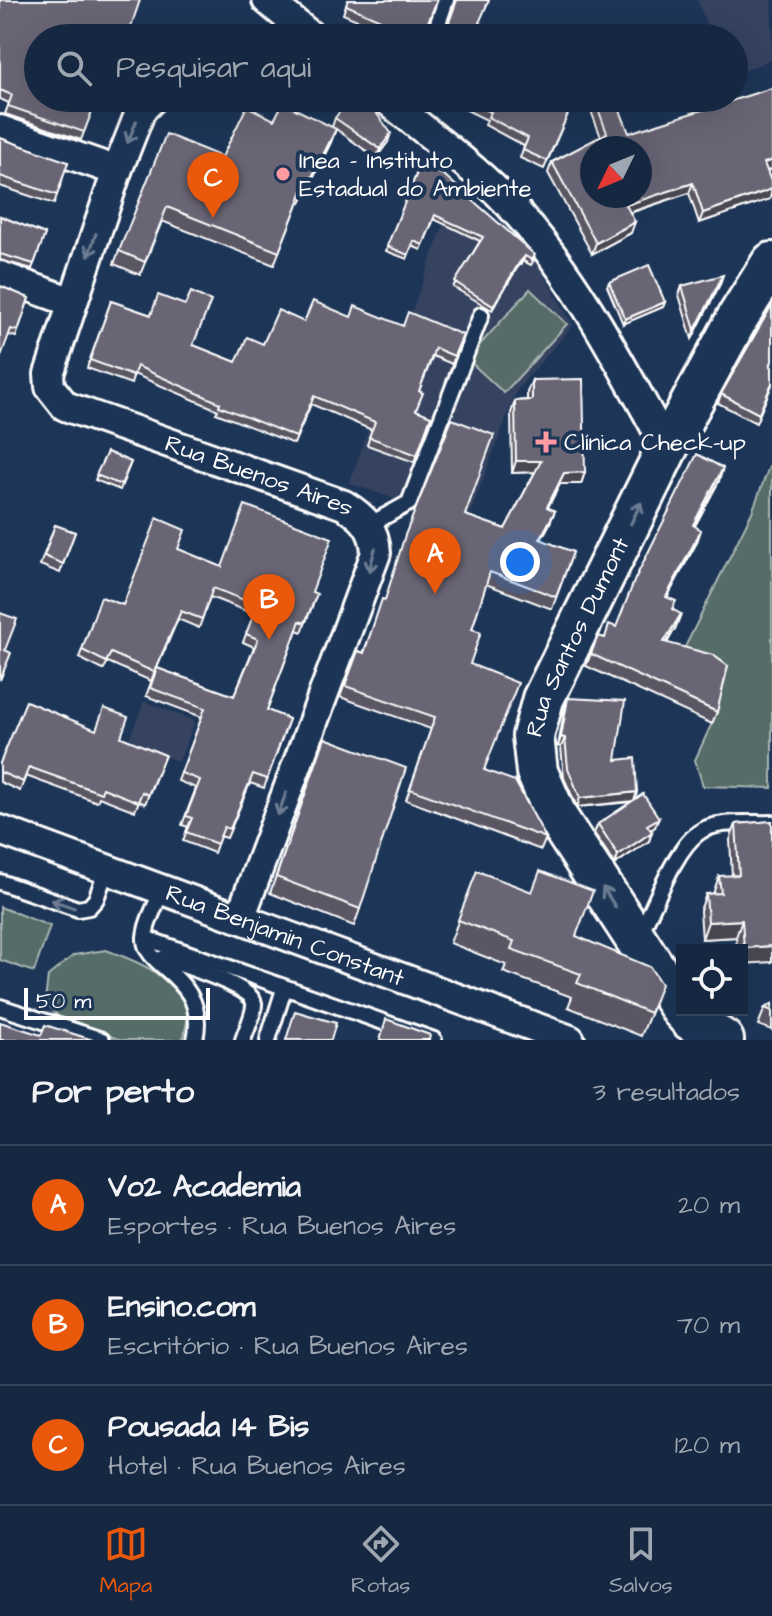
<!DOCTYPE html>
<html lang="pt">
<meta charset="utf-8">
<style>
body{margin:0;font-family:"Architects Daughter",sans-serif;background:#23344c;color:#f1f3f6}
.controls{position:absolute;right:24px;bottom:24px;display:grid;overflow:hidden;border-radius:0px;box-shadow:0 8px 32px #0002}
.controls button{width:72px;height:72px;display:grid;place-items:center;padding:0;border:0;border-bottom:2px solid #35445a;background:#162841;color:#f1f3f6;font:40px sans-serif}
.compass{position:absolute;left:580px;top:136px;width:72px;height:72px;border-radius:50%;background:#162841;box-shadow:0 8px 32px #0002;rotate:227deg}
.scale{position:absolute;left:24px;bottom:20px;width:186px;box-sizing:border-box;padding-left:8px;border:4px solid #fff;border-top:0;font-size:22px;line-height:28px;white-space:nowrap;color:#fff;-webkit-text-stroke:6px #1d3557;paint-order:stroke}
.you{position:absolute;left:520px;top:562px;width:28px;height:28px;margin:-20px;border:6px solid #fff;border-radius:50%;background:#1a73e8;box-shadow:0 0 0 12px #1a73e833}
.badge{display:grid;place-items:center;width:52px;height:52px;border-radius:50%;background:#ea580c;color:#fff;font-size:26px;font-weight:700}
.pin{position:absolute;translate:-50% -66px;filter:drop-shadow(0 2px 4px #0008)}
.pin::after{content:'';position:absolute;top:42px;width:28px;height:24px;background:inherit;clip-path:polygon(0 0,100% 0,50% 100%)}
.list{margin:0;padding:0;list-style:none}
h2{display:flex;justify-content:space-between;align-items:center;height:104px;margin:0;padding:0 32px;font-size:34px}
h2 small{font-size:26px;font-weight:400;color:#9ea6b1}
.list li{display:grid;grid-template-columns:52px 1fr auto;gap:24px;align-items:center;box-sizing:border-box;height:120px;padding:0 32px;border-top:2px solid #35445a}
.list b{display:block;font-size:30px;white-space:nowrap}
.list p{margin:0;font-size:26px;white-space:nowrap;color:#9ea6b1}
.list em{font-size:26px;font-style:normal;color:#9ea6b1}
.icon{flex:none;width:44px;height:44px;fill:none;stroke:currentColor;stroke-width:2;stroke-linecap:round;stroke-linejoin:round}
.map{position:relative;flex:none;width:772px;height:1040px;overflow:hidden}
.search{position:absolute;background:#162841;box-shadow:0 8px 32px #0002;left:24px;right:24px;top:24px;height:88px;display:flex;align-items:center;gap:20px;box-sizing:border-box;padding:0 28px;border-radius:44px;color:#9ea6b1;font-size:30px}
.sheet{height:464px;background:#162841}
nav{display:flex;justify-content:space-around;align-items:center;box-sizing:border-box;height:112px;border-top:2px solid #35445a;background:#162841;font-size:22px;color:#9ea6b1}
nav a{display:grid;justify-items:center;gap:4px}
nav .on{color:#ea580c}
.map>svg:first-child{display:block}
.built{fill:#344360}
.green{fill:#566c67;stroke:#aab6b3;stroke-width:2}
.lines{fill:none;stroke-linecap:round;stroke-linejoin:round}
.service-casing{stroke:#fff;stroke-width:20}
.minor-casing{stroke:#fff;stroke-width:34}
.secondary-casing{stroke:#fff;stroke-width:46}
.service{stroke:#1d3557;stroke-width:14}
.minor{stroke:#1d3557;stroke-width:28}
.secondary{stroke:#1d3557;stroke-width:40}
.wall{fill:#5a5764;stroke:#fff;stroke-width:2;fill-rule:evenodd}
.shaded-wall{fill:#4a4751;stroke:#fff;stroke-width:2}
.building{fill:#696574;stroke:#fff;stroke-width:2;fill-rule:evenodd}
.oneway{stroke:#6c7c92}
.poi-dot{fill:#ff9aa2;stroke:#1d3557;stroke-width:3}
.labels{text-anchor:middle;stroke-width:8;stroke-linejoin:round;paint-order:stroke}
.poi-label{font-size:24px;fill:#fff;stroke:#1d3557;text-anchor:start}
.street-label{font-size:24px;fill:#fff;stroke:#1d3557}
</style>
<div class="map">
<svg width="772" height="1040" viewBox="0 0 772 1040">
<rect width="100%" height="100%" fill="#1d3557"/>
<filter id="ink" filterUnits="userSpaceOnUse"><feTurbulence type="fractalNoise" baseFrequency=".0125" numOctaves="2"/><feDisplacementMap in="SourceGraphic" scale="16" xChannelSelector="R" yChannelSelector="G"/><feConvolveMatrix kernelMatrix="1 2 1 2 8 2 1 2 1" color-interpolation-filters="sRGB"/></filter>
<g filter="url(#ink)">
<g class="built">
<path d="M697,0H772V59L734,75V38H712Z"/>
<path d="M458,185L533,256L573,325L517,390L466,524L349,483Z"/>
<path d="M144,701L195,721L179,762L128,742Z"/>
</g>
<g class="green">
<path d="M530,289L567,324L504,393L467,359Z"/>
<path d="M772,459V788L703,786L695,760L712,723L684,649L752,512Z"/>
<path d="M0,907L50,926L34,972L0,960Z"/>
<path d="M106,950C145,964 166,973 189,1010L184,1037L181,1040H122L61,1020L45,1001L48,976L74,955Z"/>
</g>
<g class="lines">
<g class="service-casing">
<g id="service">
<path d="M433,38L446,0"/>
<path d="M369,525L409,503L481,315"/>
<path d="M0,882L78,909L89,907L96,899L106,871"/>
<path d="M162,891C156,905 145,924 145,939C145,969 209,977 195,1040"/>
<path d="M638,937C654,909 673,851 698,833C717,819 750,824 772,823"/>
<path d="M145,938L434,1040"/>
<path d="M163,958C179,964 252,986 254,1003C255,1013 246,1030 243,1040"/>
<path d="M0,1007L102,1040"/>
<path d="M268,1040L284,989"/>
</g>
</g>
<g class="minor-casing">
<g id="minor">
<path d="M267,0L313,38"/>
<path id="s1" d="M153,98L141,110L117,171L49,374L50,387L65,406L344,505C364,517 375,529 376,553L240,918"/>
<path d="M385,98C430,136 480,170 519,215C580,283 623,369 667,448"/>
<path d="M0,130L117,171"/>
<path d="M0,276L72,302"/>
<path id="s2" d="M0,830L570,1040"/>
</g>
</g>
<g class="secondary-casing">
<g id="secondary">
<path id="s3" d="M682,1010L557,818L537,772L533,736L543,699L667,448L738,317L772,263"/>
<path d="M682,1010L691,1020L723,1040"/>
</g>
</g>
<use href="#service" class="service"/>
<use href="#minor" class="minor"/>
<use href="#secondary" class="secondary"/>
</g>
<g class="wall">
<path d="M0,0L97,98L81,140L5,114L9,103L0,99Z"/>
<path d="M437,0L388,33L343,14L346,5Z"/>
<path d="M772,88V169L767,171L772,184V193L770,199L699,223L689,193L630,213L631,233L592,254L548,173L552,162L601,137L586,98H615L629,133Z"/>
<path d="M456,98H560L559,102L575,98L544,169L520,158L524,146L485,125L487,120L454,104Z"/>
<path d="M335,118L388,142L376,158L336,129L331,142L301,203L299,201L274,265L162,221L140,275L114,264L119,251L222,157L274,120L332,127Z"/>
<path d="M0,138L68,162L54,204L0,186Z"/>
<path d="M420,165L534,260L531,265L523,261L517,268L492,310L453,287L480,241L434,219L421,250L412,246L407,259L386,251Z"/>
<path d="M0,216L45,234L32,269L0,260Z"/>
<path d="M609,282L665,302L663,307L623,324L607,286Z"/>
<path d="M720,284L692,339L679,295L682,286Z"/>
<path d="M0,286L29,298L16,337L9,335Z"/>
<path d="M111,301L151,315L193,345L236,362L263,344L304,322L351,317L463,335L452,364L433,356L419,391L416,411L431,416L414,462L367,445L372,430L311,404L294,444L216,413L218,410L134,374L131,384L87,368Z"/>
<path d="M772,363L770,366L772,385L756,423L718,403L721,394Z"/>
<path d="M532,380L585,472L581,484H560L548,507L550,523L541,540L573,552L552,609L486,584L472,629L470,664L485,770L546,838L541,850L406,800L431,729L340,697L358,651L363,653L384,600L465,515L505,529L535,472L512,473L511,413L515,401L527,400V392Z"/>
<path d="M107,452L131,462L120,490L95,480Z"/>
<path d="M719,481L695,526L697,542L667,597L673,609L676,627L667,643L717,712L712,724L586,666L598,636L604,638L616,627Z"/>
<path d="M55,525L75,532L60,573L40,565Z"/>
<path d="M178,549L222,567L312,592L314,602L302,632L297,630L267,710L289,719L264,788L250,783L227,838L220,836L214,853L183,841L188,827L182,825L196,788L178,781L202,717L146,696L156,669L151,681L108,662L103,670L79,658L101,597L123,605ZM210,597L254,614L243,642L254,647L234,696L157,668L178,619L199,628Z"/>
<path d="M568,698L616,760L637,792L634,800L655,827L650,830L652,832L649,841L615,864L594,833L598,824L632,802L577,807L564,778L561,747L558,746L565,707Z"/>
<path d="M96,730L121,737L165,755L145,804L139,801L135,811L99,797L97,802L26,776L20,791L0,782V763Z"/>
<path d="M325,738L360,909L354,926L270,893Z"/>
<path d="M772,821L742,964V950H737L736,937L702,939L700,911L706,894H713L719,876H732L730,840L736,824Z"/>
<path d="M477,871L576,936L653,1007L641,1036L568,1007L572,997L503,972L506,965L450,943Z"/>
<path d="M772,1004V1030L758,1025L765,1008Z"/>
</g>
<g class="shaded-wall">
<path d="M336,129L331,142L301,203L306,189Z"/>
<path d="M391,133L388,142L376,158L380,149Z"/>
<path d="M772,160V169L761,173L764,163Z"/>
<path d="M693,183L689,193L622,215L626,205Z"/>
<path d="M772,189L770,199L699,223L703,213Z"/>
<path d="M635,222L631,233L592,254L596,243Z"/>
<path d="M525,256L523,261L517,268L492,310L519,263Z"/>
<path d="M723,275L720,284L692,339L695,330Z"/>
<path d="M665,302L663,307L623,324L625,319Z"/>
<path d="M516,461H541L537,472L512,473Z"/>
<path d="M723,468L719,481L688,538L693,525Z"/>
<path d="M585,472L581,484H560L542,518L547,507L564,473Z"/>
<path d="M555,511L550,523L535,551L540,539Z"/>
<path d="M701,530L697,542L661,609L666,597Z"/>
<path d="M681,614L676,627L659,655L664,642Z"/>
<path d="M561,737L565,738L561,747L558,746Z"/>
<path d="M637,792L634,801L577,807L580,798Z"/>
<path d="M659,818L655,827L644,834L647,825Z"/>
<path d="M652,832L649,841L615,864L618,855Z"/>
<path d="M742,920L736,937L702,939L708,922Z"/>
<path d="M772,946V962L742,964V952L744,948Z"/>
</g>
<g class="building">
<path d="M0,0H140L127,38H38V98H97L84,132L8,106L12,95L0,90Z"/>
<path d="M348,0H437L426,27L428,35L432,38H386L392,25L346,5Z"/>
<path d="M457,0H489L479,23L512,38H436L445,34Z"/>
<path d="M772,88V160L764,163L772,184V189L703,213L693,183L626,205L635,222L596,243L552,162L607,133L594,98H615L629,133ZM592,148H640V196H592Z"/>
<path d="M350,98H365L391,133L380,149L335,118Z"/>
<path d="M462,98H560L559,102L569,98H575L547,161L523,150L528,138L488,117L491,112Z"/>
<path d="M283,103L336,129L306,189L304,188L279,252L167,207L145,262L119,251L166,134L222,157L247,106L274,120Z"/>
<path d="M0,138L68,162L57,195L0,176Z"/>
<path d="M420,165L444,175L535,255L532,260L525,256L519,263L493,306L455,282L483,237L435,215L423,245L414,241L408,255L387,246Z"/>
<path d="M0,216L45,234L34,264L0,254Z"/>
<path d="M649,265L665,302L625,319L609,282Z"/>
<path d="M723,275L695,330L682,286Z"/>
<path d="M0,286L29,298L18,331L11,329L0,359Z"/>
<path d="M191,292L211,301L193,345L236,362L247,337L263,344L278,310L304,322L313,301L351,317L355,306L403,326L408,312L463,335L454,356L435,348L419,391L423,393L416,410L431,416L417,455L369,437L375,422L314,396L296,437L219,406L220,403L137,366L133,376L90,360L111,301L151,315L158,295L185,305Z"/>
<path d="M772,305V361L770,366L772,367V383L759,414L721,394Z"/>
<path d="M583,379L585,472L564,473L547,507L555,511L540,539L573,552L556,597L490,572L472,629L481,632L470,664L518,683L484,770L515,781L546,838L410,789L435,717L345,686L358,651L364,653L382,599L385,600L405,535L452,419L494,435L465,515L505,529L541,461H516L515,401L532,400V380Z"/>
<path d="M107,452L131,462L121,485L96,475Z"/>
<path d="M697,454L723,468L693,525L701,530L666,597L676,601L672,609L681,614L664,642L713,655L728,666L717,712L591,654L598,636L605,638L609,624L616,627L635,579Z"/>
<path d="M245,505L332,538L312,592L317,594L305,623L300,621L267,710L289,719L267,779L253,774L230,829L224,827L217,844L186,832L192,818L186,816L200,780L181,773L205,708L150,688L157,668L234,696L258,639L246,634L257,605L213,588L202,619L181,611L154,672L111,653L106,662L82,650L101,597L123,605L157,518L185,530L178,549L222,567Z"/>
<path d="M55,525L75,532L63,564L44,556Z"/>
<path d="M0,613L17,619L5,650L11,653L0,680Z"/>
<path d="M568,698L625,701L616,760L635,758L637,792L580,798L568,768L565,738L561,737Z"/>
<path d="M26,701L96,730L104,708L128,717L121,737L165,755L148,795L142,792L138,802L103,788L101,793L29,767L23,782L0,772V763Z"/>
<path d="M325,738L406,768L360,909L276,877Z"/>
<path d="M643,794L659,818L647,825L652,832L618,855L598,824Z"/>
<path d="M772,821V946L744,948L742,920L708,922L706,894L721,893L719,876L739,875L736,824Z"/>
<path d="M477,871L532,892L540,871L593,891L576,936L650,967L661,984L650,1013L577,983L581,974L511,949L514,941L458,920Z"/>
<path d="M772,1004V1011L765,1008Z"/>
<path d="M295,1011L336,1023L331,1040H286Z"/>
<path d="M386,1019L430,1035L429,1040H380Z"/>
<path d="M0,1022L41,1035L45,1025L93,1040H0Z"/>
</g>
<defs><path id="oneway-shaft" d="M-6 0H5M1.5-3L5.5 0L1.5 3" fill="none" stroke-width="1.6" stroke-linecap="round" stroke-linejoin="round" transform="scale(2)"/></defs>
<g class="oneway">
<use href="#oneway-shaft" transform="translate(132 132) rotate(112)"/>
<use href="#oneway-shaft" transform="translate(92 245) rotate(109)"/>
<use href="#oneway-shaft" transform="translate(636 513) rotate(-64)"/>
<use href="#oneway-shaft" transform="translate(372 560) rotate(105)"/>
<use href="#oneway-shaft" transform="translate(282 804) rotate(110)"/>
<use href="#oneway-shaft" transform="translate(609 897) rotate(-123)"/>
<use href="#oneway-shaft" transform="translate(63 904) rotate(-161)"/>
</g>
</g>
<g class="poi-dot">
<circle cx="283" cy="174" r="8"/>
<path d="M542 430h8v8h8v8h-8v8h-8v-8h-8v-8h8z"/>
</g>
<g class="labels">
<g class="poi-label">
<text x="299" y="168">Inea - Instituto<tspan x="299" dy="28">Estadual do Ambiente</tspan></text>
<text x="564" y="450">Clínica Check-up</text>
</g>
<g class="street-label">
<text dy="8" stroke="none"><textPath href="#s1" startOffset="540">Rua Buenos Aires</textPath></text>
<text dy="8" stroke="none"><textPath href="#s3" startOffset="424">Rua Santos Dumont</textPath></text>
<text dy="8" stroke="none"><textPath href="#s2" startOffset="304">Rua Benjamin Constant</textPath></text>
</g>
</g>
</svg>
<div class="controls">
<button><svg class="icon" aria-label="locate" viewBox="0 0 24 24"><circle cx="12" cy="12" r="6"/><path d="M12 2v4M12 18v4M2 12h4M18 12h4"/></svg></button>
</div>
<svg class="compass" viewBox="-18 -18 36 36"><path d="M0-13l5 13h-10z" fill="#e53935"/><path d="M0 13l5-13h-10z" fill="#9ea6b1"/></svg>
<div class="scale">50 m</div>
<div class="you"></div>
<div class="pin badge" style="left:435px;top:594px">A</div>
<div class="pin badge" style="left:269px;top:640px">B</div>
<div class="pin badge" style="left:213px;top:218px">C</div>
<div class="search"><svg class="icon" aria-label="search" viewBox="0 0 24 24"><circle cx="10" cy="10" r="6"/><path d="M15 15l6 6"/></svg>Pesquisar aqui</div>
</div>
<section class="sheet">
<h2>Por perto<small>3 resultados</small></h2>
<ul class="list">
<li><span class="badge">A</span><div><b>Vo2 Academia</b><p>Esportes · Rua Buenos Aires</p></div><em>20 m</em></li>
<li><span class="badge">B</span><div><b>Ensino.com</b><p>Escritório · Rua Buenos Aires</p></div><em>70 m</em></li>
<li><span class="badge">C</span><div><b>Pousada 14 Bis</b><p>Hotel · Rua Buenos Aires</p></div><em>120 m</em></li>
</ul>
</section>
<nav>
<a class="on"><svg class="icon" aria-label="map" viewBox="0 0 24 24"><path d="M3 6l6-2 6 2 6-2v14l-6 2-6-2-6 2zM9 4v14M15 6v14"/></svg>Mapa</a>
<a><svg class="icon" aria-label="directions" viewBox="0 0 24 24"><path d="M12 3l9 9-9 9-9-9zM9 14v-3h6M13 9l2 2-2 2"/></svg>Rotas</a>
<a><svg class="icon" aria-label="saved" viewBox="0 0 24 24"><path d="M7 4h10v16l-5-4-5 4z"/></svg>Salvos</a>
</nav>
